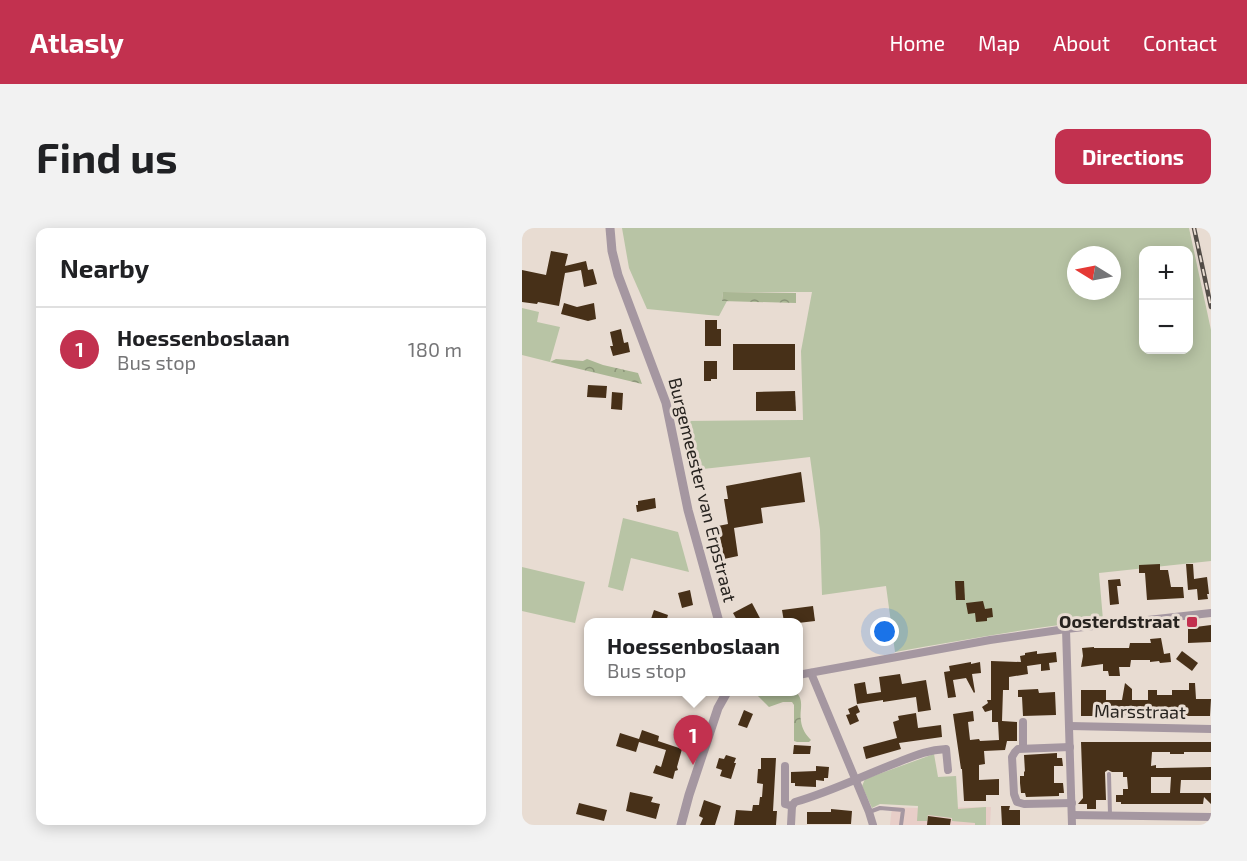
<!DOCTYPE html>
<meta charset="utf-8">
<style>
body{margin:0;font-family:"Exo 2",sans-serif;background:#f2f2f2;color:#202124}
.controls{position:absolute;right:18px;top:18px;display:grid;overflow:hidden;border-radius:12px;box-shadow:0 3px 15px #0003}
.controls button{width:54px;height:54px;display:grid;place-items:center;padding:0;border:0;border-bottom:2px solid #e0e0e0;background:#fff;color:#202124;font:30px sans-serif}
.compass{position:absolute;left:545px;top:18px;width:54px;height:54px;border-radius:50%;background:#fff;box-shadow:0 3px 15px #0003;rotate:280deg}
.you{position:absolute;left:363px;top:404px;width:21px;height:21px;margin:-15px;border:4px solid #fff;border-radius:50%;background:#1a73e8;box-shadow:0 0 0 9px #1a73e833}
.badge{display:grid;place-items:center;width:39px;height:39px;border-radius:50%;background:#c2314f;color:#fff;font-size:20px;font-weight:700}
.pin{position:absolute;translate:-50% -50px;filter:drop-shadow(0 2px 3px #0008)}
.pin::after{content:'';position:absolute;top:32px;width:21px;height:18px;background:inherit;clip-path:polygon(0 0,100% 0,50% 100%)}
.popup{position:absolute;left:62px;top:390px;width:219px;height:78px;box-sizing:border-box;display:grid;place-content:center;border-radius:12px;background:#fff;filter:drop-shadow(0 2px 4px #0005);font-size:20px;white-space:nowrap;color:#757577}
.popup b{font-size:22px;color:#202124}
.popup::after{content:'';position:absolute;left:50%;top:100%;margin-left:-12px;border:12px solid transparent;border-top-color:#fff}
.list{margin:0;padding:0;list-style:none}
h2{display:flex;justify-content:space-between;align-items:center;height:78px;margin:0;padding:0 24px;font-size:26px}
h2 small{font-size:20px;font-weight:400;color:#757577}
.list li{display:grid;grid-template-columns:39px 1fr auto;gap:18px;align-items:center;box-sizing:border-box;height:84px;padding:0 24px;border-top:2px solid #e0e0e0}
.list b{display:block;font-size:22px;white-space:nowrap}
.list p{margin:0;font-size:20px;white-space:nowrap;color:#757577}
.list em{font-size:20px;font-style:normal;color:#757577}
.map{position:relative;flex:none;width:689px;height:597px;overflow:hidden;border-radius:12px}
header{display:flex;align-items:center;gap:36px;box-sizing:border-box;height:84px;padding:0 30px;background:#c2314f;color:#fff}
header strong{font-size:28px}
nav{display:flex;gap:33px;margin-inline-start:auto;font-size:21px}
.intro{display:flex;align-items:center;justify-content:space-between;box-sizing:border-box;height:144px;padding:0 36px}
h1{margin:0;font-size:42px}
.button{padding:15px 27px;border-radius:12px;background:#c2314f;color:#fff;font-size:21px;font-weight:700}
main{display:flex;gap:36px;padding:0 36px}
aside{flex:1;background:#fff;border-radius:12px;box-shadow:0 3px 15px #0003}
.map>svg:first-child{display:block}
.education{fill:#e8cec8}
.grass{fill:#b8c4a5;fill-rule:evenodd}
.forest{fill:url(#forest-crowns)}
.building{fill:#473018;fill-rule:evenodd}
.lines{fill:none;stroke-linecap:round;stroke-linejoin:round}
.service{stroke:#a597a1;stroke-width:4}
.minor{stroke:#a597a1;stroke-width:8}
.tertiary{stroke:#a597a1;stroke-width:9}
.rail-casing{stroke:#544e49;stroke-width:4.5}
.rail{stroke:#e8dcd2;stroke-width:2;stroke-dasharray:7;stroke-linecap:butt}
.poi-dot{fill:#c2314f;stroke:#e8dcd2;stroke-width:2}
.labels{text-anchor:middle;stroke-width:6;stroke-linejoin:round;paint-order:stroke}
.street-label{font-size:18px;fill:#27231f;stroke:#e8dcd2}
.poi-label{font-size:18px;font-weight:bold;fill:#27231f;stroke:#e8dcd2;text-anchor:end}
</style>
<header>
<strong>Atlasly</strong>
<nav><a>Home</a><a>Map</a><a>About</a><a>Contact</a></nav>
</header>
<div class="intro"><h1>Find us</h1><a class="button">Directions</a></div>
<main>
<aside>
<h2>Nearby<small></small></h2>
<ul class="list">
<li><span class="badge">1</span><div><b>Hoessenboslaan</b><p>Bus stop</p></div><em>180 m</em></li>
</ul>
</aside>
<div class="map">
<svg width="689" height="597" viewBox="0 0 689 597">
<defs>
<pattern id="forest-crowns" width="20" height="18" patternUnits="userSpaceOnUse" patternTransform="scale(1.5)"><rect width="20" height="18" fill="#aab794"/><path d="M2 6a3 3 0 1 1 6 0M12 15a3 3 0 1 1 6 0" fill="none" stroke="#8a9478"/></pattern>
</defs>
<rect width="100%" height="100%" fill="#e8dcd2"/>
<path class="education" d="M370,579L395,580L469,579L468,597H368Z"/>
<g class="grass">
<path d="M100,0H667L689,102V333L577,345L581,392C511,399 442,412 373,424L364,358L300,367L298,302L288,229L172,242L169,216L162,193L281,192L279,123L290,64H201L200,73H205L197,88L125,81L107,40ZM622,22H666V122H622ZM554,27H590V63H554Z"/>
<path d="M0,80L17,84L15,94L38,99L28,134L0,127Z"/>
<path d="M101,290L156,304L167,344L109,330L101,363L86,359Z"/>
<path d="M0,339L63,354L53,395L0,383Z"/>
<path d="M412,526L416,549L434,548V547L436,581L464,579V597H453V595L430,593V590L406,587L405,593H395L396,578L358,576L350,580L340,558L343,551Z"/>
</g>
<g class="forest">
<path d="M201,64L274,65V75L200,73Z"/>
<path d="M34,131L61,133L65,131L81,137L116,145L120,156L28,134Z"/>
<path d="M232,464H274C283,473 277,482 279,493C280,501 284,507 289,512L287,514H275L272,513V477L270,474H261L247,479Z"/>
</g>
<g class="building">
<path d="M29,23L46,26L43,38L64,33L66,42L71,41L75,56L62,59L59,42L49,44L43,45L37,78L16,74L15,76L0,74V42L24,47Z"/>
<path d="M42,75L55,79L72,75L74,91L66,93L39,86Z"/>
<path d="M183,92H195V101H199V118H183Z"/>
<path d="M99,101L102,115L106,114L108,124L91,128L88,118H91L88,104Z"/>
<rect x="211" y="116" width="62" height="26"/>
<path d="M182,133H195V151H189V153H182Z"/>
<path d="M66,157L85,158L84,170L65,169Z"/>
<path d="M273,163L274,183H234V164Z"/>
<path d="M90,164L101,165L100,182L89,181Z"/>
<path d="M279,244L283,274L239,280L241,295L212,300L216,328L202,331L196,298L206,296L202,271H206L204,258Z"/>
<path d="M133,270L134,280L115,284L114,277H116V273Z"/>
<path d="M638,336V342H646L649,359H661L662,370L625,372L623,345H617V337Z"/>
<path d="M664,336H671L672,351L685,349L687,366H685L686,371L676,372L675,361L666,362Z"/>
<path d="M598,351L599,358H595L597,376L588,377L586,352Z"/>
<path d="M433,353H442L443,372H434Z"/>
<path d="M168,362L171,377L160,380L156,365Z"/>
<path d="M461,373L463,381L470,380L471,389L465,390V393L454,394L453,385L446,386L444,375Z"/>
<path d="M230,375L240,394H216L211,385Z"/>
<path d="M291,378L293,393L276,395L262,394L260,382Z"/>
<path d="M132,382L146,387L144,394H128Z"/>
<path d="M689,397V414L666,415V400Z"/>
<path d="M639,410L642,426L648,425L649,434L638,435L637,433L628,434V432H609L608,439H597L598,448H587L586,443H581V436L559,439L561,428L560,420L572,419V420H607L608,415H629L628,411Z"/>
<path d="M515,423V426L534,424L535,434L527,435L528,442L519,443V436L505,438L506,446L487,449V462H481L480,493L495,494V513H485L483,522L462,523L463,536L457,537V552L477,551V567H464V573H442L440,541H439L431,486L451,483L452,493L446,494L448,512L457,511L458,513L477,512L476,494H470V482L463,484L460,479L466,475L465,472H469V433L499,434L498,428L503,427V425Z"/>
<path d="M660,423L676,435L670,443L654,431Z"/>
<path d="M449,434V436L458,434L459,445L450,446L453,464L452,465L444,450L431,452L434,469L426,470L422,444L428,443L427,438Z"/>
<path d="M378,446L380,456L404,452L409,482L396,484L394,469L361,474V472L335,476L332,456L343,454L345,466L359,464L357,449Z"/>
<path d="M603,455L610,461V472H626V462H635V467H650V462H667V455H673L674,471H689L688,488H559V462H584V472H600Z"/>
<path d="M516,461L517,465L533,464L534,487L501,488L500,469H496V462Z"/>
<path d="M335,477L338,484L334,486L337,493L328,497L324,487L328,486L326,481Z"/>
<path d="M222,482L231,486L225,500L216,497Z"/>
<path d="M394,485L396,500L419,497L420,509L377,515L379,521L344,531L341,519L375,510L371,494L377,492L376,488Z"/>
<path d="M120,502L137,508L136,513L160,521L155,539L156,542L153,543L151,551L131,545L134,537L139,539L144,522L117,514L114,524L94,518L98,505L117,511Z"/>
<path d="M559,514H689V524H662V526H648V524H630L629,538L634,537V540H639L689,539V552H659L658,565H689V576L682,569L681,576H599V574H594V567H601V561H606L605,549H601V544H590L586,542L583,544L584,572H574V581H565V576H556L561,570ZM629,549H649L648,565H629Z"/>
<path d="M272,517L289,518L288,526H271Z"/>
<path d="M535,525V530H540L541,538H532V555H541L542,565H537V568L504,569L503,565H499L498,555V548H502V543L503,544L502,527Z"/>
<path d="M204,527L214,530L212,535H214L209,551L198,548L200,542L194,540L197,530L202,531Z"/>
<path d="M239,530H254L251,583H255L254,597H212L214,582L230,583L231,577H237L238,569H240L241,556L235,555L236,541H239Z"/>
<path d="M294,538L307,539L306,550H302V553L294,552V559L273,558V555H269V544L294,543Z"/>
<path d="M108,564L131,569L129,574L138,576L134,591L104,583Z"/>
<path d="M182,572L199,578L193,597H178L181,590L177,588Z"/>
<path d="M57,575L85,582L82,593L54,586Z"/>
<path d="M479,578H488L487,582H498V597H480Z"/>
<path d="M309,581L330,583L329,596H285V584H309Z"/>
<path d="M406,588L429,591L428,597H405Z"/>
</g>
<g class="lines">
<g class="service">
<path d="M587,546L588,587"/>
<path d="M347,584L358,580L381,582L379,597"/>
</g>
<g class="minor">
<path d="M544,401L550,597"/>
<path d="M289,445L347,584L351,597"/>
<path d="M276,447L468,412L544,401L689,385"/>
<path d="M501,494V520"/>
<path d="M548,498L689,501"/>
<path d="M548,519L496,521L493,524L490,529L492,566L495,574L502,576L550,575"/>
<path d="M263,538V576L270,578"/>
<path d="M550,587L689,589"/>
<path d="M269,597L270,578L273,574C308,564 340,548 374,535C392,528 405,522 424,521L426,542"/>
</g>
<g class="tertiary">
<path d="M88,0L90,23L96,47L144,175L166,282L197,394"/>
<path d="M159,597L167,567L196,480L205,464"/>
</g>
<g class="rail-casing">
<path id="rail" d="M672,0L689,79"/>
</g>
<use href="#rail" class="rail"/>
</g>
<rect class="poi-dot" x="664" y="388" width="12" height="12" rx="3"/>
<g class="labels">
<g class="street-label">
<text transform="translate(180 262) rotate(76)" y="6">Burgemeester van Erpstraat</text>
<text transform="translate(618 484) rotate(1)" y="6">Marsstraat</text>
</g>
<g class="poi-label">
<text x="658" y="400">Oosterdstraat</text>
</g>
</g>
</svg>
<div class="controls">
<button>+</button>
<button>−</button>
</div>
<svg class="compass" viewBox="-18 -18 36 36"><path d="M0-13l5 13h-10z" fill="#e53935"/><path d="M0 13l5-13h-10z" fill="#757577"/></svg>
<div class="you"></div>
<div class="pin badge" style="left:171px;top:537px">1</div>
<div class="popup"><b>Hoessenboslaan</b>Bus stop</div>
</div>
</main>
